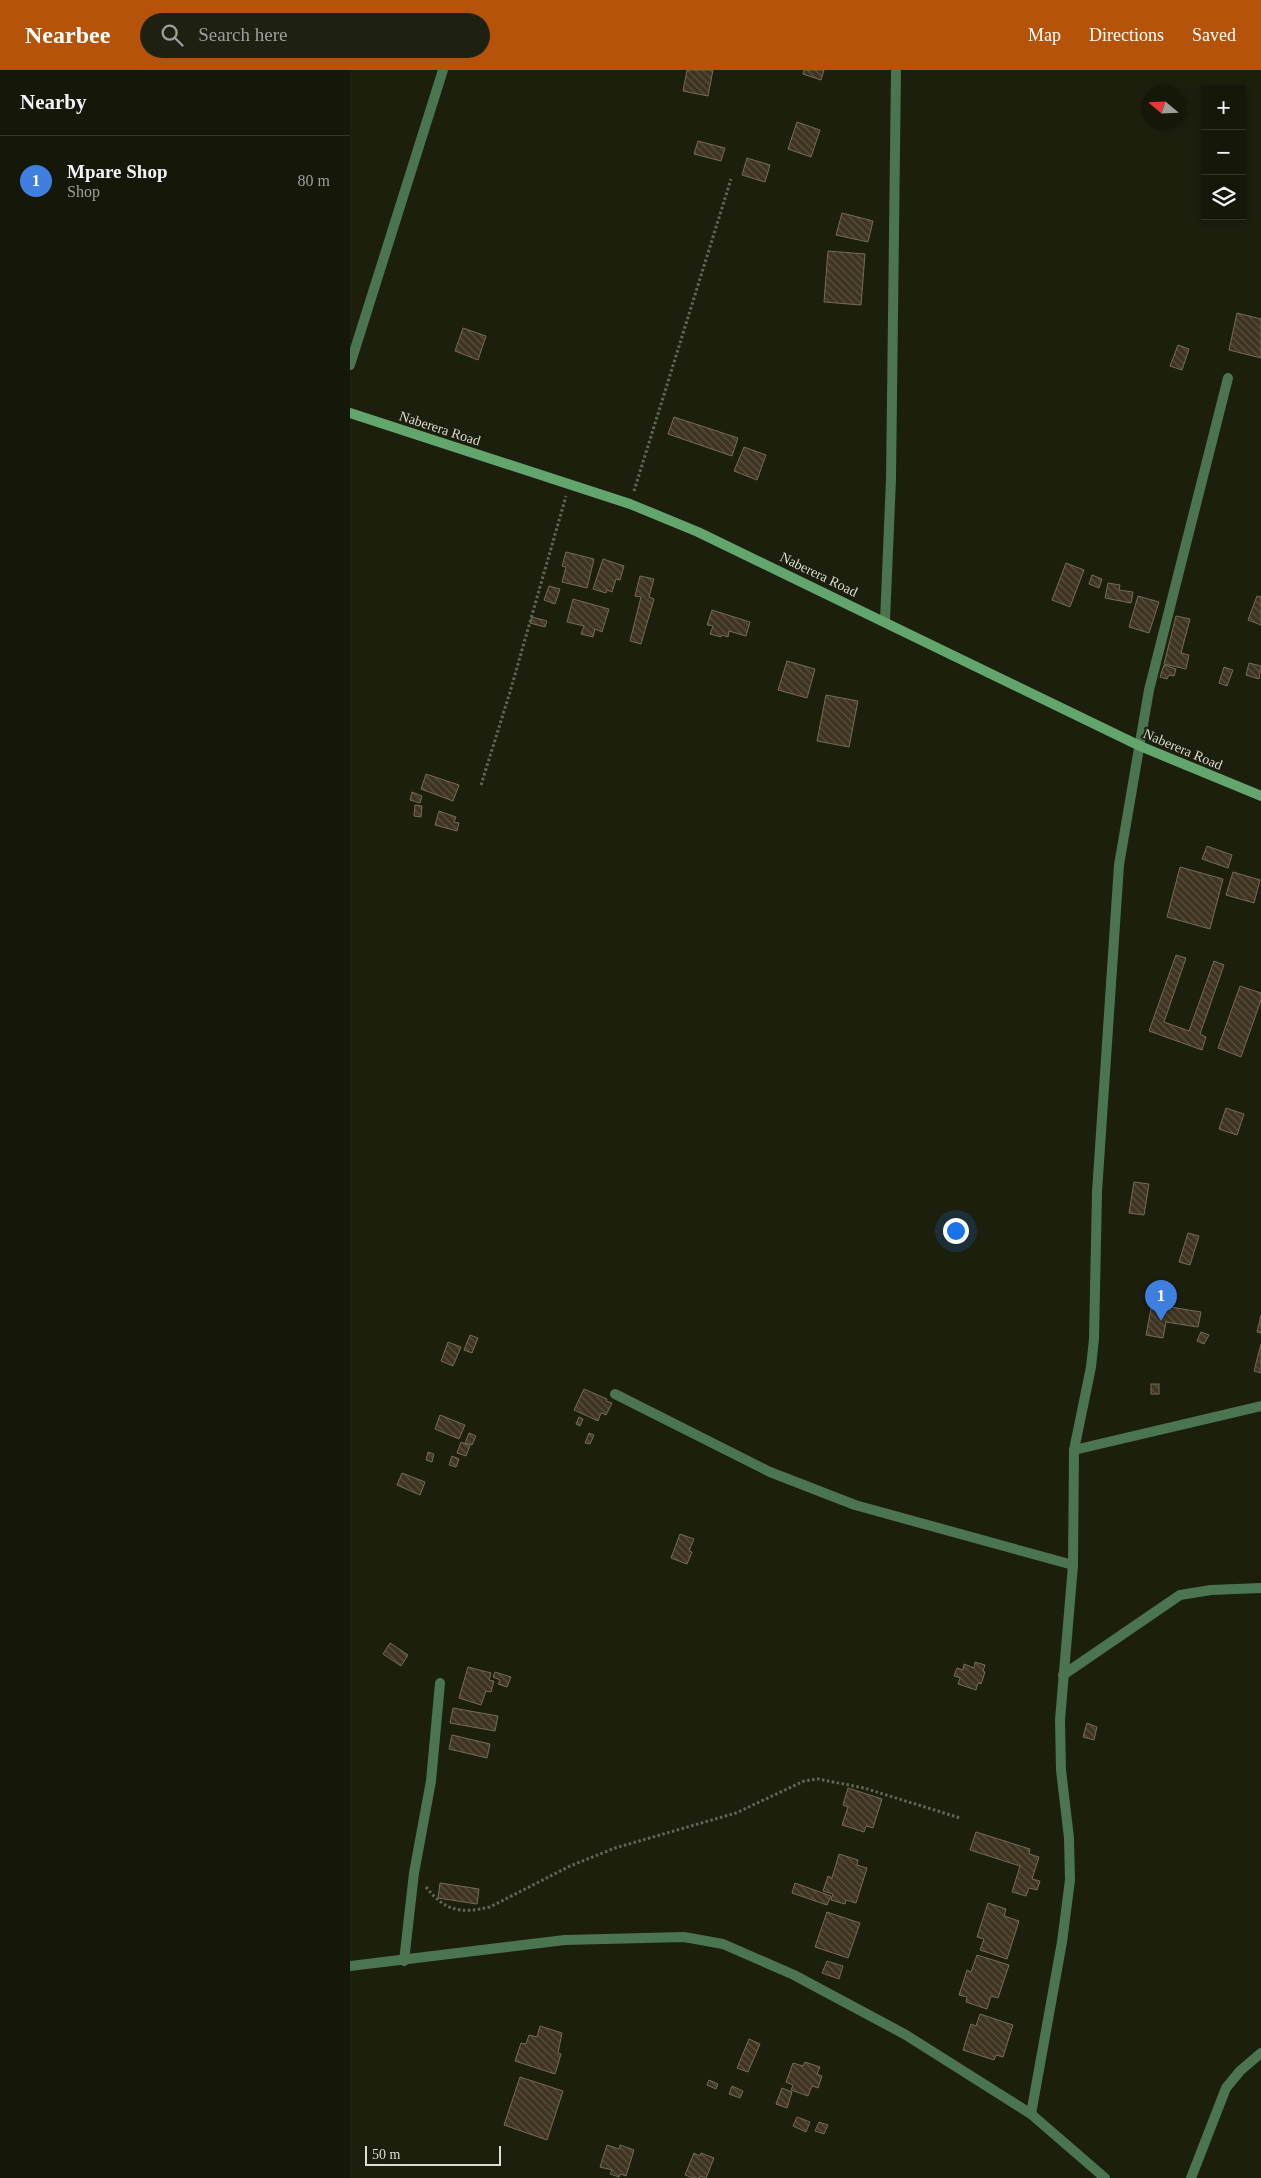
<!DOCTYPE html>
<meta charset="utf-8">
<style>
body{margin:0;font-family:"Times New Roman",serif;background:#1e2012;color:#f1f3f6}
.controls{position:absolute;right:15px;top:15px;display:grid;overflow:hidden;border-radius:0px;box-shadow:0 2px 8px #0003}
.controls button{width:45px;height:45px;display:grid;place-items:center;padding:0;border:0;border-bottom:1px solid #34362a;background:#151709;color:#f1f3f6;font:25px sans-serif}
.compass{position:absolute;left:791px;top:15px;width:45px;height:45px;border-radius:50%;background:#151709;box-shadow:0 2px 8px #0003;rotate:289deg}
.scale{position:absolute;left:15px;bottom:12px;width:136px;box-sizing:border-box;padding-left:5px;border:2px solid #dbded1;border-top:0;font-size:14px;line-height:18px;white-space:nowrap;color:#dbded1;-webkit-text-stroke:4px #1c1f0c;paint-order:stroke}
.you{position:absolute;left:605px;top:1160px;width:18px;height:18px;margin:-12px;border:4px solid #fff;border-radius:50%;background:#1a73e8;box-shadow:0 0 0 8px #1a73e833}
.badge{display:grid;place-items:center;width:32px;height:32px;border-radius:50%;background:#b45309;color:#fff;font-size:16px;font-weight:700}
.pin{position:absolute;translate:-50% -41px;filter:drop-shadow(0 1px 2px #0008)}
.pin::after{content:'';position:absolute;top:26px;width:18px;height:15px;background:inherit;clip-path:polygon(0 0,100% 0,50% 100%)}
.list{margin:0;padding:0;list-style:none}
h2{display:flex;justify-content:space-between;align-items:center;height:65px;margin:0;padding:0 20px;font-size:21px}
h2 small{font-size:16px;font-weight:400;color:#9d9f9c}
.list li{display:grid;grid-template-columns:32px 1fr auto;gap:15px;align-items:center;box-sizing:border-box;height:90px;padding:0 20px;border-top:1px solid #34362a}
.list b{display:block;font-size:19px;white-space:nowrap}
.list p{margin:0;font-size:16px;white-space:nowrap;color:#9d9f9c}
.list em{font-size:16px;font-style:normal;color:#9d9f9c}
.icon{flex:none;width:28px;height:28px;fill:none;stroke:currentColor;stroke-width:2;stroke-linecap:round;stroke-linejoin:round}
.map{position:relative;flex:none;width:911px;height:2108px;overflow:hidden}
header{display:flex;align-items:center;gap:30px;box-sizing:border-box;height:70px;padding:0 25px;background:#b45309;color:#fff}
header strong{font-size:24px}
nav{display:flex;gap:28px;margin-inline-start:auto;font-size:18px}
.search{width:350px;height:45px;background:#1e2012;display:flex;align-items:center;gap:12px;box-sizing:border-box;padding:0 18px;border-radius:28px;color:#9d9f9c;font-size:19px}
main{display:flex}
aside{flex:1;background:#151709}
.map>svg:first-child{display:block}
.building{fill:url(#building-back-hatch);stroke:#766b56}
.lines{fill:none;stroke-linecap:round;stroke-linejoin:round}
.path{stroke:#636655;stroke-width:3;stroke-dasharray:2.5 2.5;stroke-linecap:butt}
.street{stroke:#4b7450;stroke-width:10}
.secondary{stroke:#62a66d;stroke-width:10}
.labels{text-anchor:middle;stroke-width:4;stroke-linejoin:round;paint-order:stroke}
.street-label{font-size:14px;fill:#dbded1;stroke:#1c1f0c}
</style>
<header>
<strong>Nearbee</strong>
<div class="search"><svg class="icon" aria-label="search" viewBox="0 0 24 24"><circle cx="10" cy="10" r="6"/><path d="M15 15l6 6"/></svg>Search here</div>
<nav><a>Map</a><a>Directions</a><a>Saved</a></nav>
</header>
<main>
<aside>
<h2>Nearby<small></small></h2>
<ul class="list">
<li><span class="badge" style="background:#3f7fe0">1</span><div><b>Mpare Shop</b><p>Shop</p></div><em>80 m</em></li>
</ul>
</aside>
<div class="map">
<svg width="911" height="2108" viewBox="0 0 911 2108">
<defs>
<pattern id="building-back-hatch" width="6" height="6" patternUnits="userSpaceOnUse" patternTransform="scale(1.25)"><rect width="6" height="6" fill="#3e3421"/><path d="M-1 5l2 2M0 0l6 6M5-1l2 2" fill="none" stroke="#595140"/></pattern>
</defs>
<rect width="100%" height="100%" fill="#1c1f0c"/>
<g class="building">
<path d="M337,0H363L358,26L333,21Z"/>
<path d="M454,0H474L471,10L453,4Z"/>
<path d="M447,52L470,60L461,87L438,79Z"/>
<path d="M348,71L375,78L371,91L344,84Z"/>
<path d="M397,88L420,95L415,112L392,105Z"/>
<path d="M492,143L523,151L518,172L486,165Z"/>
<path d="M478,181L515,184L511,235L474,232Z"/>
<path d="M887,243L911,249V288L879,280Z"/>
<path d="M113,258L136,266L128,290L105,281Z"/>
<path d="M828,275L839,279L832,300L820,296Z"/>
<path d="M324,347L388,368L382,386L318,364Z"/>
<path d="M394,377L416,385L407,410L384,401Z"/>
<path d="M216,482L244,489L237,518L212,512L216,497L212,496Z"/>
<path d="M253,489L274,496L270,510L266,509L262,522L257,520L256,523L243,519Z"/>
<path d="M716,493L734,500L720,537L702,530Z"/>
<path d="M742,505L752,509L749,518L739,514Z"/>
<path d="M290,506L304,509L299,527L304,529L291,574L280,571L291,527L285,526Z"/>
<path d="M758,513L770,515L769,520L783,522L781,533L755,528Z"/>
<path d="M199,516L210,519L205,534L194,530Z"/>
<path d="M788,526L809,532L799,563L779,557Z"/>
<path d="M907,526L911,527V555L898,550Z"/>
<path d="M223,529L259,539L252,562L245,559L243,567L231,564L234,556L217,552Z"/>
<path d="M362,540L400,552L396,566L379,561L378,567L372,565L371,567L360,564L363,556L357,555Z"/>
<path d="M826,546L840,549L831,583L839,585L836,599L814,594Z"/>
<path d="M182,547L197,551L195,557L180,553Z"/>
<path d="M437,591L465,599L457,628L428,620Z"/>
<path d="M899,593L911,596L909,609L896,605Z"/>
<path d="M814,595L826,599L824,606L819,605L817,609L810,607Z"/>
<path d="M874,597L883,600L877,616L869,613Z"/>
<path d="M476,625L508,631L499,677L467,671Z"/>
<path d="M76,704L109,715L103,731L71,719Z"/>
<path d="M62,722L72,726L70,733L60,730Z"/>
<path d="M65,735L72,736L71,747L64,746Z"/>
<path d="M89,741L106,747L104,752L109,753L107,761L85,755Z"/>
<path d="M857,776L882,785L878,798L852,789Z"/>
<path d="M830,797L873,809L860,859L817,847Z"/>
<path d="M883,802L910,810L904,833L876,825Z"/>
<path d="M826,885L836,888L814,952L839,961L864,891L874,895L850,964L856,967L852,980L799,961Z"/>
<path d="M890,916L911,923V930L891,987L868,978Z"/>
<path d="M876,1038L894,1044L887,1065L869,1059Z"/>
<path d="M784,1112L799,1114L794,1145L779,1143Z"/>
<path d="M838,1163L849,1166L840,1195L829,1192Z"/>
<path d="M802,1234L851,1242L848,1257L816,1252L813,1268L796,1265Z"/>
<path d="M911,1245V1263L907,1262Z"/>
<path d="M851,1262L859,1265L854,1274L847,1271Z"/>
<path d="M120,1265L128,1268L122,1283L114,1280Z"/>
<path d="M98,1272L111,1277L103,1296L91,1291Z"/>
<path d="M911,1274V1303L904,1301Z"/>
<rect x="801" y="1314" width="8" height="10"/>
<path d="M234,1319L257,1329L256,1331L262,1333L256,1345L251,1343L248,1351L224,1340Z"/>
<path d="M90,1345L115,1355L109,1369L85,1359Z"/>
<path d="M229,1347L233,1349L230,1356L226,1354Z"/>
<path d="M119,1363L126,1366L122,1375L115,1373Z"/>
<path d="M239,1363L244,1365L240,1374L235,1373Z"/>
<path d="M111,1372L120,1376L116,1386L107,1383Z"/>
<path d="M78,1382L84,1384L82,1392L76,1390Z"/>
<path d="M102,1386L109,1389L106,1397L99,1395Z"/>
<path d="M52,1403L75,1412L70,1425L47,1415Z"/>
<path d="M330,1464L344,1469L339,1481L342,1482L337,1494L321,1488Z"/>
<path d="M40,1573L58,1585L51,1596L33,1584Z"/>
<path d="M625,1592L635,1595L633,1601L635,1602L631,1614L628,1613L626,1620L608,1614L610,1608L604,1606L607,1598L613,1600L614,1594L624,1598Z"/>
<path d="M118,1597L141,1603L139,1610L144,1611L141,1622L136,1621L131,1635L109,1628Z"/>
<path d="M145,1602L161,1607L157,1617L148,1614L150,1610L143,1607Z"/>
<path d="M103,1638L148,1646L145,1661L100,1653Z"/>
<path d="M737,1653L747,1657L744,1670L733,1667Z"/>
<path d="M102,1665L140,1674L137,1688L99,1679Z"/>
<path d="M498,1718L532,1729L523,1758L516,1756L514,1762L492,1755L498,1737L493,1735Z"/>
<path d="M626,1762L680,1779L679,1784L689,1787L682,1809L690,1811L687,1820L679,1818L676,1826L662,1822L670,1796L620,1780Z"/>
<path d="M489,1784L508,1790L507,1795L517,1798L506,1833L496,1830L495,1834L481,1830L483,1824L473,1821L478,1806L482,1808Z"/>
<path d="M90,1813L129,1819L127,1834L88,1828Z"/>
<path d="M445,1813L481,1826L477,1835L442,1823Z"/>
<path d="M638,1833L656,1839L654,1846L669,1851L657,1889L630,1880L634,1869L627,1867Z"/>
<path d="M477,1842L510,1853L498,1888L465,1877Z"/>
<path d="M627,1885L659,1895L648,1928L641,1926L637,1939L616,1932L617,1927L609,1925L617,1900L621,1902Z"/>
<path d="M477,1891L493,1896L489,1909L472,1903Z"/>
<path d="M630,1944L663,1955L653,1987L646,1985L644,1990L613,1980L621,1954L626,1956Z"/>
<path d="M190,1956L212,1963L208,1983L211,1984L205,2004L165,1991L171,1973L176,1974L179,1965L187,1967Z"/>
<path d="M399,1969L410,1974L398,2002L387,1998Z"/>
<path d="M455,1992L470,1997L467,2004L472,2006L468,2018L462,2016L458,2026L441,2020L443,2015L436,2012L443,1993L453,1996Z"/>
<path d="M170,2007L213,2021L197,2070L154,2055Z"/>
<path d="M359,2010L368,2014L366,2019L357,2015Z"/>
<path d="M382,2016L393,2021L390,2028L379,2024Z"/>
<path d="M432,2018L442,2022L437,2038L426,2034Z"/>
<path d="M447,2047L460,2052L456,2062L443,2056Z"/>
<path d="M469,2052L478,2055L474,2064L465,2061Z"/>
<path d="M257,2075L269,2079L270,2075L284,2080L276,2106L270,2104L269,2107L260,2104L262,2100L250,2097Z"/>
<path d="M344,2083L350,2086L351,2083L364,2088L356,2108L350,2106L349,2108H343L335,2105Z"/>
</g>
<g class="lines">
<g class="path">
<path d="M284,421L381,109"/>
<path d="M131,715L160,622L216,426"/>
<path d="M76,1817C95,1841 110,1844 140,1837L220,1796L265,1778L386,1743L454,1711L468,1709L514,1718L610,1748"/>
</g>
<g class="street">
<path d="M0,295L93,0"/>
<path d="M535,551L541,409L546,0"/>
<path d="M265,1324L420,1402L505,1435L723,1495"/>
<path d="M724,1380L911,1336"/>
<path d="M713,1605L830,1525L861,1520L911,1518"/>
<path d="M54,1891L64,1803L81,1711L90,1613"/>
<path d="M0,1896L215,1870L334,1867L373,1874L444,1905L556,1965L681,2044L755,2108"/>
<path d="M681,2044L712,1872L720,1810L719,1768L711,1700L710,1650L723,1495L724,1380L741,1297L744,1269L747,1122L769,795L799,620L878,308"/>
<path d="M841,2108L876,2018L890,2001L911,1983"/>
</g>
<path class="secondary" d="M0,343L280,434L348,462L790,676L911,726"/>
</g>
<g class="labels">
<g class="street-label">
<text transform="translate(90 358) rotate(18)" y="5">Naberera Road</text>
<text transform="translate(469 504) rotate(26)" y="5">Naberera Road</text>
<text transform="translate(833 679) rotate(23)" y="5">Naberera Road</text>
</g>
</g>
</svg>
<div class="controls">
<button>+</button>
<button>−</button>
<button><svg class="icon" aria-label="layers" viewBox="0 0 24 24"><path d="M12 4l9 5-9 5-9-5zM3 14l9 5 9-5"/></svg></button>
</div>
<svg class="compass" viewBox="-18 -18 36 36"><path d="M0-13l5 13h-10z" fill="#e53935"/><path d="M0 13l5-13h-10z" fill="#9d9f9c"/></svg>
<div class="scale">50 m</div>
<div class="you"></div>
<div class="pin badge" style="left:811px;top:1251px;background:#3f7fe0">1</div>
</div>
</main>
